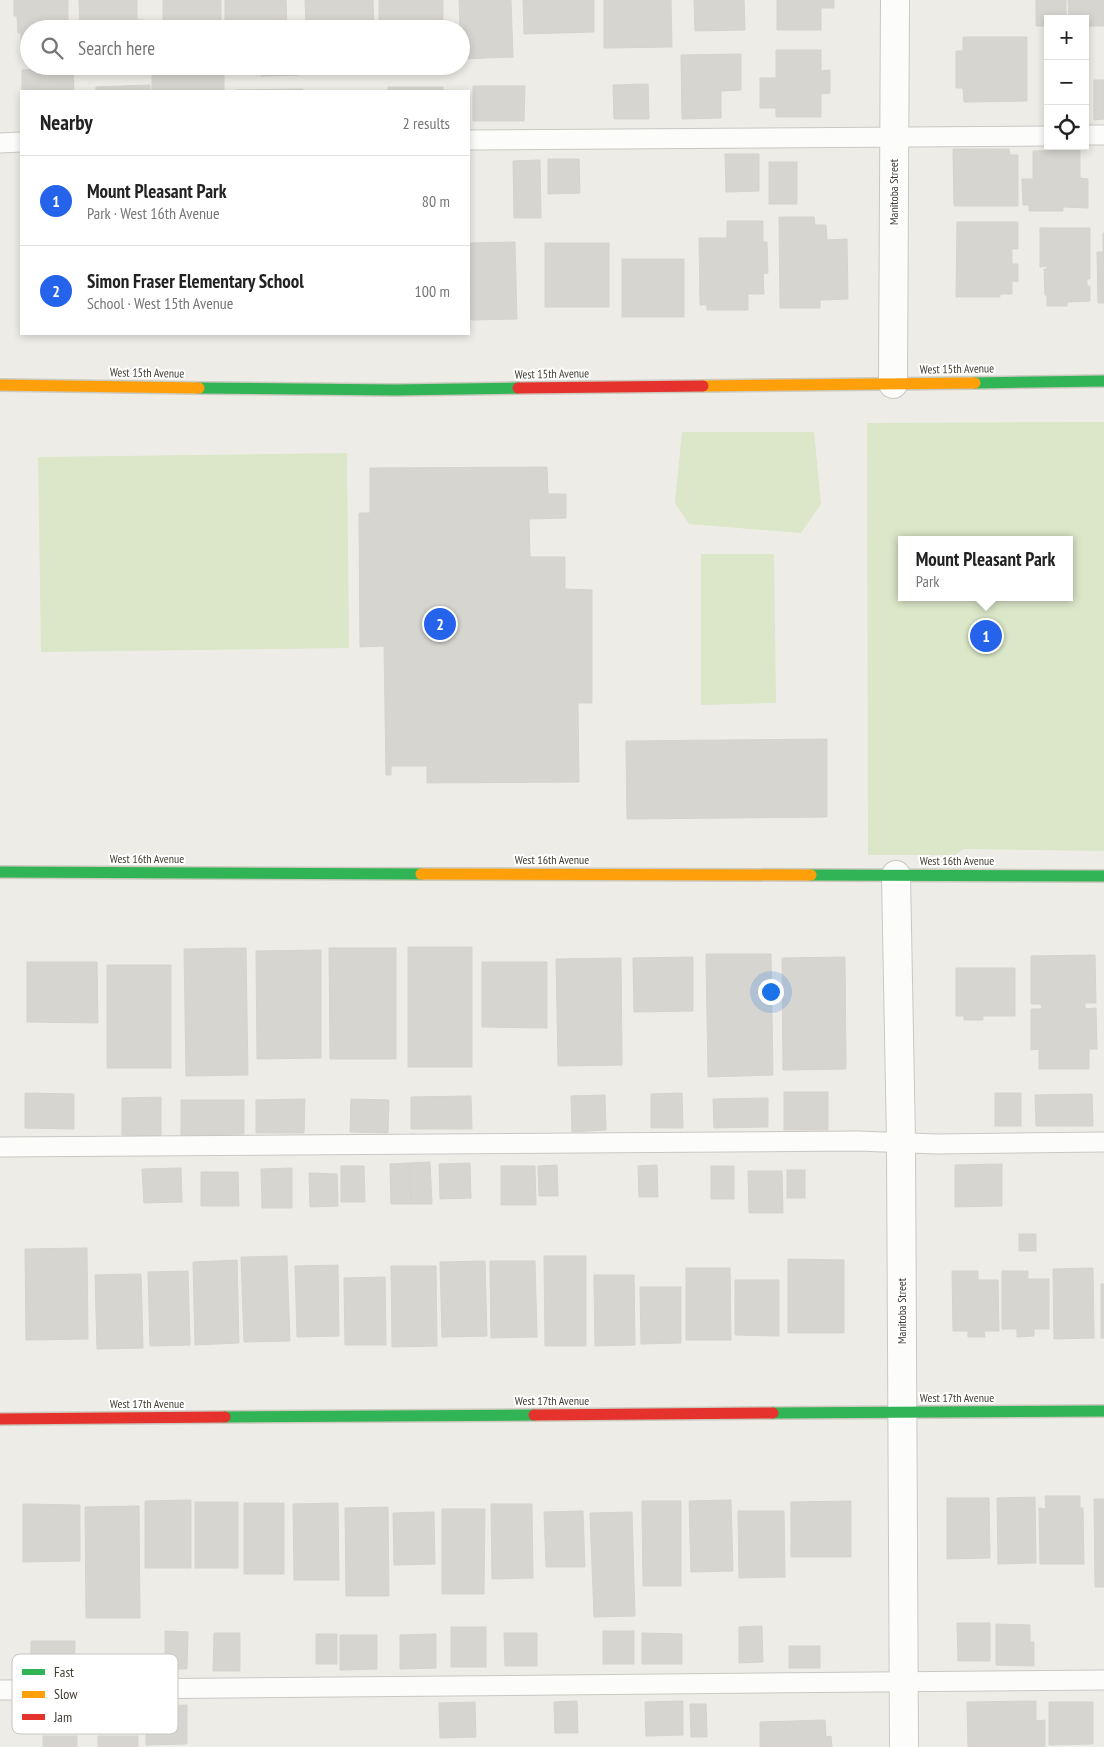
<!DOCTYPE html>
<meta charset="utf-8">
<style>
body{margin:0;font-family:"PT Sans Narrow",sans-serif;background:#f6f6f6;color:#222}
.controls{position:absolute;right:15px;top:15px;display:grid;overflow:hidden;border-radius:0px;box-shadow:0 2px 8px #0003}
.controls button{width:45px;height:45px;display:grid;place-items:center;padding:0;border:0;border-bottom:1px solid #e0e0e0;background:#fff;color:#222;font:25px sans-serif}
.you{position:absolute;left:770px;top:991px;width:18px;height:18px;margin:-12px;border:4px solid #fff;border-radius:50%;background:#1a73e8;box-shadow:0 0 0 8px #1a73e833}
.badge{display:grid;place-items:center;width:32px;height:32px;border-radius:50%;background:#2563eb;color:#fff;font-size:16px;font-weight:700}
.pin{position:absolute;translate:-50% -50%;border:2px solid #fff;box-shadow:0 1px 5px #0006}
.popup{position:absolute;left:898px;top:536px;width:175px;height:65px;box-sizing:border-box;display:grid;place-content:center;border-radius:0px;background:#fff;filter:drop-shadow(0 1px 4px #0005);font-size:16px;white-space:nowrap;color:#767676}
.popup b{font-size:19px;color:#222}
.popup::after{content:'';position:absolute;left:50%;top:100%;margin-left:-10px;border:10px solid transparent;border-top-color:#fff}
.list{margin:0;padding:0;list-style:none}
h2{display:flex;justify-content:space-between;align-items:center;height:65px;margin:0;padding:0 20px;font-size:21px}
h2 small{font-size:16px;font-weight:400;color:#767676}
.list li{display:grid;grid-template-columns:32px 1fr auto;gap:15px;align-items:center;box-sizing:border-box;height:90px;padding:0 20px;border-top:1px solid #e0e0e0}
.list b{display:block;font-size:19px;white-space:nowrap}
.list p{margin:0;font-size:16px;white-space:nowrap;color:#767676}
.list em{font-size:16px;font-style:normal;color:#767676}
.icon{flex:none;width:28px;height:28px;fill:none;stroke:currentColor;stroke-width:2;stroke-linecap:round;stroke-linejoin:round}
.map{position:relative;flex:none;width:1104px;height:1747px;overflow:hidden}
.search{position:absolute;background:#fff;box-shadow:0 2px 8px #0003;left:20px;top:20px;width:450px;height:55px;display:flex;align-items:center;gap:12px;box-sizing:border-box;padding:0 18px;border-radius:28px;color:#767676;font-size:19px}
.panel{position:absolute;background:#fff;box-shadow:0 2px 8px #0003;left:20px;top:90px;width:450px;height:245px;border-radius:0px}
.map>svg:first-child{display:block}
.green{fill:#dbe7c8;fill-rule:evenodd}
.building{fill:#d7d5d0;stroke:#d6d3cd}
.lines{fill:none;stroke-linecap:round;stroke-linejoin:round}
.lane-casing{stroke:#cac8c3;stroke-width:21}
.street-casing{stroke:#cac8c3;stroke-width:30}
.fast-casing{stroke:#ccc9be;stroke-width:14}
.slow-casing{stroke:#ccc9be;stroke-width:14}
.jam-casing{stroke:#ccc9be;stroke-width:14}
.lane{stroke:#fcfcfb;stroke-width:19}
.street{stroke:#fcfcfb;stroke-width:28}
.fast{stroke:#30b455;stroke-width:11}
.slow{stroke:#ff9f0a;stroke-width:11}
.jam{stroke:#e5322d;stroke-width:11}
.labels{text-anchor:middle;stroke-width:4;stroke-linejoin:round;paint-order:stroke}
.street-label{font-size:12px;fill:#423d34;stroke:#fff}
.key{fill:#fff;stroke:#c6c5c2;stroke-width:1}
.key-label{font-size:14px;fill:#423d34}
</style>
<div class="map">
<svg width="1104" height="1747" viewBox="0 0 1104 1747">
<rect width="100%" height="100%" fill="#eeece7"/>
<g class="green">
<path d="M1104,422V851L964,849L955,855H868L867,423ZM902,540H1070V597H902Z"/>
<path d="M682,432H814L821,504L801,533L689,524L675,503Z"/>
<path d="M347,453L349,648L41,652L38,457Z"/>
<path d="M701,554H774L776,703L701,705Z"/>
</g>
<g class="building">
<path d="M14,0H68V29H29V48H21V33H18L17,16H14Z"/>
<path d="M79,0H137V20H144V29H80Z"/>
<rect x="163" y="0" width="58" height="29"/>
<path d="M225,0H286L287,29H225Z"/>
<path d="M305,0H373L374,29H306Z"/>
<rect x="379" y="0" width="64" height="29"/>
<path d="M459,0H511L513,57L461,59V29H460Z"/>
<path d="M523,0H594V32L524,34Z"/>
<path d="M604,0H671L672,47L604,48Z"/>
<path d="M694,0H744L745,30L695,31Z"/>
<path d="M777,0H834V8H821V30H777Z"/>
<path d="M1036,0H1066V19H1048V26H1036Z"/>
<path d="M1068,0H1104V26H1085V19H1069Z"/>
<path d="M963,37H1027V101L964,102L963,88H956V51H963Z"/>
<path d="M776,50H821V71L830,70V93L821,94V117H776V108H760V78H776Z"/>
<path d="M741,54V90L721,91V118L682,119L681,55Z"/>
<rect x="152" y="66" width="72" height="25"/>
<path d="M261,66H299V75L261,76Z"/>
<path d="M339,66H366V72H340Z"/>
<path d="M73,69L74,91H22V70Z"/>
<path d="M1094,80H1104V119L1094,120Z"/>
<path d="M648,84L649,119H614L613,85Z"/>
<path d="M150,85V91H96V87Z"/>
<path d="M473,86H525L524,121H473Z"/>
<rect x="388" y="87" width="55" height="4"/>
<path d="M303,89V91H236V90Z"/>
<path d="M953,149H1009L1010,155H1018V206H954Z"/>
<path d="M1080,150V178L1088,179V208L1063,207V211H1029V205H1023L1022,179H1033V151Z"/>
<path d="M725,154H759V191L726,192Z"/>
<path d="M548,159H579L580,193L548,194Z"/>
<path d="M540,160L541,218H514L513,161Z"/>
<rect x="769" y="162" width="28" height="42"/>
<path d="M779,217H814L815,225H826L827,240L847,239L848,299L820,300V308H780Z"/>
<path d="M727,221H763V242H767L768,273L763,274L764,294H748V310H707V305H700L699,238H727Z"/>
<path d="M957,222H1018V249H1012V264H1018V282L1012,281V294H1000V297H956Z"/>
<path d="M1040,228H1090V279H1087V286H1090V301L1067,302V306H1047V295H1045L1044,269H1047V266L1040,267Z"/>
<path d="M1103,233H1104V303H1098L1097,252H1103Z"/>
<path d="M515,242L517,319L471,320L469,243Z"/>
<rect x="545" y="243" width="64" height="64"/>
<rect x="622" y="259" width="62" height="58"/>
<path d="M547,467L548,494H566V518L529,519L530,557H565V589L592,590V703H578L579,782L427,783V766H391V775H386L384,646L360,647L359,513H370V468Z"/>
<path d="M827,739V817L627,819L626,741Z"/>
<rect x="408" y="947" width="64" height="120"/>
<path d="M246,948L248,1075L186,1076L184,949Z"/>
<path d="M329,948H396V1059H330Z"/>
<path d="M321,950V1058L257,1059L256,951Z"/>
<path d="M706,954H771L773,1075L708,1077Z"/>
<path d="M1095,955L1096,1003H1085V1009L1096,1008L1097,1049H1089V1069H1039V1049L1031,1050V1009H1042L1041,1004H1031V956Z"/>
<path d="M693,957V1011L634,1012L633,958Z"/>
<path d="M845,957L846,1069L783,1070L782,958Z"/>
<path d="M621,958L622,1065L558,1066L556,959Z"/>
<path d="M27,962H97L98,1023L27,1022Z"/>
<path d="M482,962H547V1028L482,1027Z"/>
<rect x="107" y="965" width="64" height="103"/>
<path d="M956,968H1015V1016H983V1020H964V1016H956Z"/>
<rect x="784" y="1092" width="44" height="38"/>
<path d="M25,1093L74,1094V1129L25,1128Z"/>
<path d="M682,1093L683,1128H651V1094Z"/>
<rect x="995" y="1093" width="26" height="33"/>
<path d="M1092,1094L1093,1126H1036L1035,1095Z"/>
<path d="M605,1095L606,1130L572,1132L571,1096Z"/>
<path d="M471,1096L472,1129H411V1097Z"/>
<path d="M161,1097V1136L122,1135V1098Z"/>
<path d="M768,1098V1127L714,1128L713,1099Z"/>
<path d="M305,1099L304,1133H256V1100Z"/>
<path d="M351,1099L389,1100L388,1133L350,1132Z"/>
<path d="M181,1100H244V1134L181,1135Z"/>
<path d="M430,1162L432,1204H411L409,1163Z"/>
<path d="M409,1163L411,1204H391L390,1164Z"/>
<path d="M470,1163L471,1198L440,1199L439,1164Z"/>
<path d="M1002,1164V1206L955,1207V1165Z"/>
<path d="M557,1165L558,1196H539L538,1166Z"/>
<path d="M657,1165L658,1197H639L638,1166Z"/>
<path d="M341,1166H364L365,1202H341Z"/>
<path d="M501,1166H535L536,1205H501Z"/>
<rect x="711" y="1166" width="23" height="33"/>
<path d="M181,1168L182,1202L144,1203L142,1169Z"/>
<path d="M292,1168V1208H262L261,1169Z"/>
<rect x="787" y="1170" width="18" height="28"/>
<path d="M748,1171H782L783,1213H749Z"/>
<path d="M201,1172H238L239,1206H201Z"/>
<path d="M309,1173L337,1174L338,1206L310,1207Z"/>
<rect x="1019" y="1234" width="17" height="17"/>
<path d="M87,1248L88,1339L26,1340L25,1249Z"/>
<path d="M287,1256L290,1341L244,1342L241,1257Z"/>
<path d="M544,1256H586V1346H545Z"/>
<path d="M788,1259L844,1260V1333H788Z"/>
<path d="M237,1260L239,1343L195,1345L193,1262Z"/>
<path d="M485,1261L487,1336L442,1337L440,1262Z"/>
<path d="M490,1261H535L537,1337L491,1338Z"/>
<path d="M338,1265L339,1336L297,1337L295,1266Z"/>
<path d="M391,1266H436L437,1346L392,1347Z"/>
<path d="M686,1268H730L731,1340H686Z"/>
<path d="M1093,1268L1094,1338L1054,1339L1053,1269Z"/>
<path d="M188,1271L190,1345L150,1346L148,1272Z"/>
<path d="M952,1271H978V1280H998L999,1331H984L985,1337H968V1331H953Z"/>
<path d="M1002,1271H1028V1279H1049V1329H1034V1336L1017,1337V1329H1002Z"/>
<path d="M141,1274L143,1348L97,1349L95,1275Z"/>
<path d="M594,1275H634L635,1345L595,1346Z"/>
<path d="M385,1277L386,1345H345L344,1278Z"/>
<path d="M735,1280H779V1336L735,1335Z"/>
<rect x="1101" y="1284" width="3" height="54"/>
<path d="M640,1287H681V1343L641,1344Z"/>
<path d="M1045,1496H1080V1508H1083L1084,1564H1040L1039,1508L1046,1509Z"/>
<path d="M1035,1497L1036,1563L998,1564L997,1498Z"/>
<path d="M947,1498H989L990,1558L947,1559Z"/>
<path d="M1094,1499H1104V1587H1095Z"/>
<path d="M191,1500V1568H145V1501Z"/>
<path d="M731,1500L733,1571L691,1572L689,1501Z"/>
<path d="M642,1501H681V1586H643Z"/>
<path d="M851,1501V1557H791V1502Z"/>
<rect x="195" y="1502" width="43" height="66"/>
<rect x="244" y="1503" width="40" height="71"/>
<path d="M338,1503L339,1580H294L293,1504Z"/>
<path d="M23,1504L80,1505V1561L23,1562Z"/>
<path d="M491,1504H532L533,1578L492,1579Z"/>
<path d="M139,1506L140,1618H86L85,1507Z"/>
<path d="M388,1507L389,1596H346L345,1508Z"/>
<path d="M442,1509H485L484,1594H442Z"/>
<path d="M583,1511L585,1567H546L544,1512Z"/>
<path d="M738,1511H784L785,1577L739,1578Z"/>
<path d="M434,1512L435,1564L394,1565L393,1513Z"/>
<path d="M632,1512L635,1616L594,1617L590,1513Z"/>
<path d="M957,1623H990V1661H958Z"/>
<path d="M996,1624L1030,1625V1642H1034V1666L996,1665Z"/>
<path d="M762,1626L763,1662L739,1663V1627Z"/>
<rect x="451" y="1627" width="35" height="40"/>
<path d="M165,1631L188,1632L187,1669H165Z"/>
<rect x="603" y="1631" width="31" height="33"/>
<path d="M214,1633H240V1671H213Z"/>
<path d="M504,1633H537V1666H505Z"/>
<path d="M642,1633L682,1634V1664H642Z"/>
<rect x="316" y="1634" width="21" height="30"/>
<path d="M436,1634V1668L400,1669V1635Z"/>
<path d="M340,1635H377V1669L340,1670Z"/>
<path d="M31,1641H75L74,1673H31Z"/>
<rect x="789" y="1646" width="31" height="22"/>
<path d="M577,1701L578,1733H555L554,1702Z"/>
<path d="M683,1701V1735L646,1736L645,1702Z"/>
<path d="M1036,1701V1721L1045,1720V1747H968L967,1702Z"/>
<path d="M475,1702L476,1737L440,1738L439,1703Z"/>
<path d="M1049,1702H1093V1744L1049,1745Z"/>
<path d="M690,1704H706L707,1737H691Z"/>
<path d="M187,1705V1744L146,1745V1728H155L154,1706Z"/>
<path d="M825,1720L826,1737L831,1736L832,1747H760V1722Z"/>
<rect x="43" y="1736" width="34" height="11"/>
<rect x="98" y="1736" width="40" height="11"/>
</g>
<g class="lines">
<g class="lane-casing">
<g id="lane">
<path d="M1085,135H1104"/>
<path d="M469,140L1048,136"/>
<path d="M0,143L21,142"/>
<path d="M0,1147L858,1141L936,1144L1104,1142"/>
<path d="M0,1690L1104,1680"/>
</g>
</g>
<g class="street-casing">
<g id="street">
<path d="M893,384L895,0"/>
<path d="M896,875L901,1142L904,1747"/>
</g>
</g>
<g class="fast-casing">
<g id="fast">
<path d="M975,383L1104,381"/>
<path d="M199,388L395,390L518,388"/>
<path d="M0,872L421,874"/>
<path d="M811,875L1104,876"/>
<path d="M773,1413L1104,1411"/>
<path d="M225,1417L534,1415"/>
</g>
</g>
<g class="slow-casing">
<g id="slow">
<path d="M0,385L199,388"/>
<path d="M703,386L975,383"/>
<path d="M421,874L811,875"/>
</g>
</g>
<g class="jam-casing">
<g id="jam">
<path d="M518,388L703,386"/>
<path d="M534,1415L773,1413"/>
<path d="M0,1419L225,1417"/>
</g>
</g>
<use href="#lane" class="lane"/>
<use href="#street" class="street"/>
<use href="#fast" class="fast"/>
<use href="#slow" class="slow"/>
<use href="#jam" class="jam"/>
</g>
<g class="labels">
<g class="street-label">
<text transform="translate(894 192) rotate(-90)" y="4">Manitoba Street</text>
<text transform="translate(957 369) rotate(-1)" y="4">West 15th Avenue</text>
<text transform="translate(147 373) rotate(1)" y="4">West 15th Avenue</text>
<text transform="translate(552 374) rotate(-1)" y="4">West 15th Avenue</text>
<text x="147" y="863">West 16th Avenue</text>
<text x="552" y="864">West 16th Avenue</text>
<text x="957" y="865">West 16th Avenue</text>
<text transform="translate(902 1311) rotate(-90)" y="4">Manitoba Street</text>
<text x="957" y="1402">West 17th Avenue</text>
<text x="552" y="1405">West 17th Avenue</text>
<text x="147" y="1408">West 17th Avenue</text>
</g>
</g>
<rect x="12" y="1654" width="166" height="80" rx="8" class="key"/>
<rect x="22" y="1669" width="23" height="6" fill="#30b455"/>
<rect x="22" y="1691" width="23" height="7" fill="#ff9f0a"/>
<rect x="22" y="1714" width="23" height="6" fill="#e5322d"/>
<g class="key-label">
<text x="54" y="1677">Fast</text>
<text x="54" y="1699">Slow</text>
<text x="54" y="1722">Jam</text>
</g>
</svg>
<div class="controls">
<button>+</button>
<button>−</button>
<button><svg class="icon" aria-label="locate" viewBox="0 0 24 24"><circle cx="12" cy="12" r="6"/><path d="M12 2v4M12 18v4M2 12h4M18 12h4"/></svg></button>
</div>
<div class="you"></div>
<div class="pin badge" style="left:986px;top:636px">1</div>
<div class="popup"><b>Mount Pleasant Park</b>Park</div>
<div class="pin badge" style="left:440px;top:624px">2</div>
<div class="search"><svg class="icon" aria-label="search" viewBox="0 0 24 24"><circle cx="10" cy="10" r="6"/><path d="M15 15l6 6"/></svg>Search here</div>
<section class="panel">
<h2>Nearby<small>2 results</small></h2>
<ul class="list">
<li><span class="badge">1</span><div><b>Mount Pleasant Park</b><p>Park · West 16th Avenue</p></div><em>80 m</em></li>
<li><span class="badge">2</span><div><b>Simon Fraser Elementary School</b><p>School · West 15th Avenue</p></div><em>100 m</em></li>
</ul>
</section>
</div>
